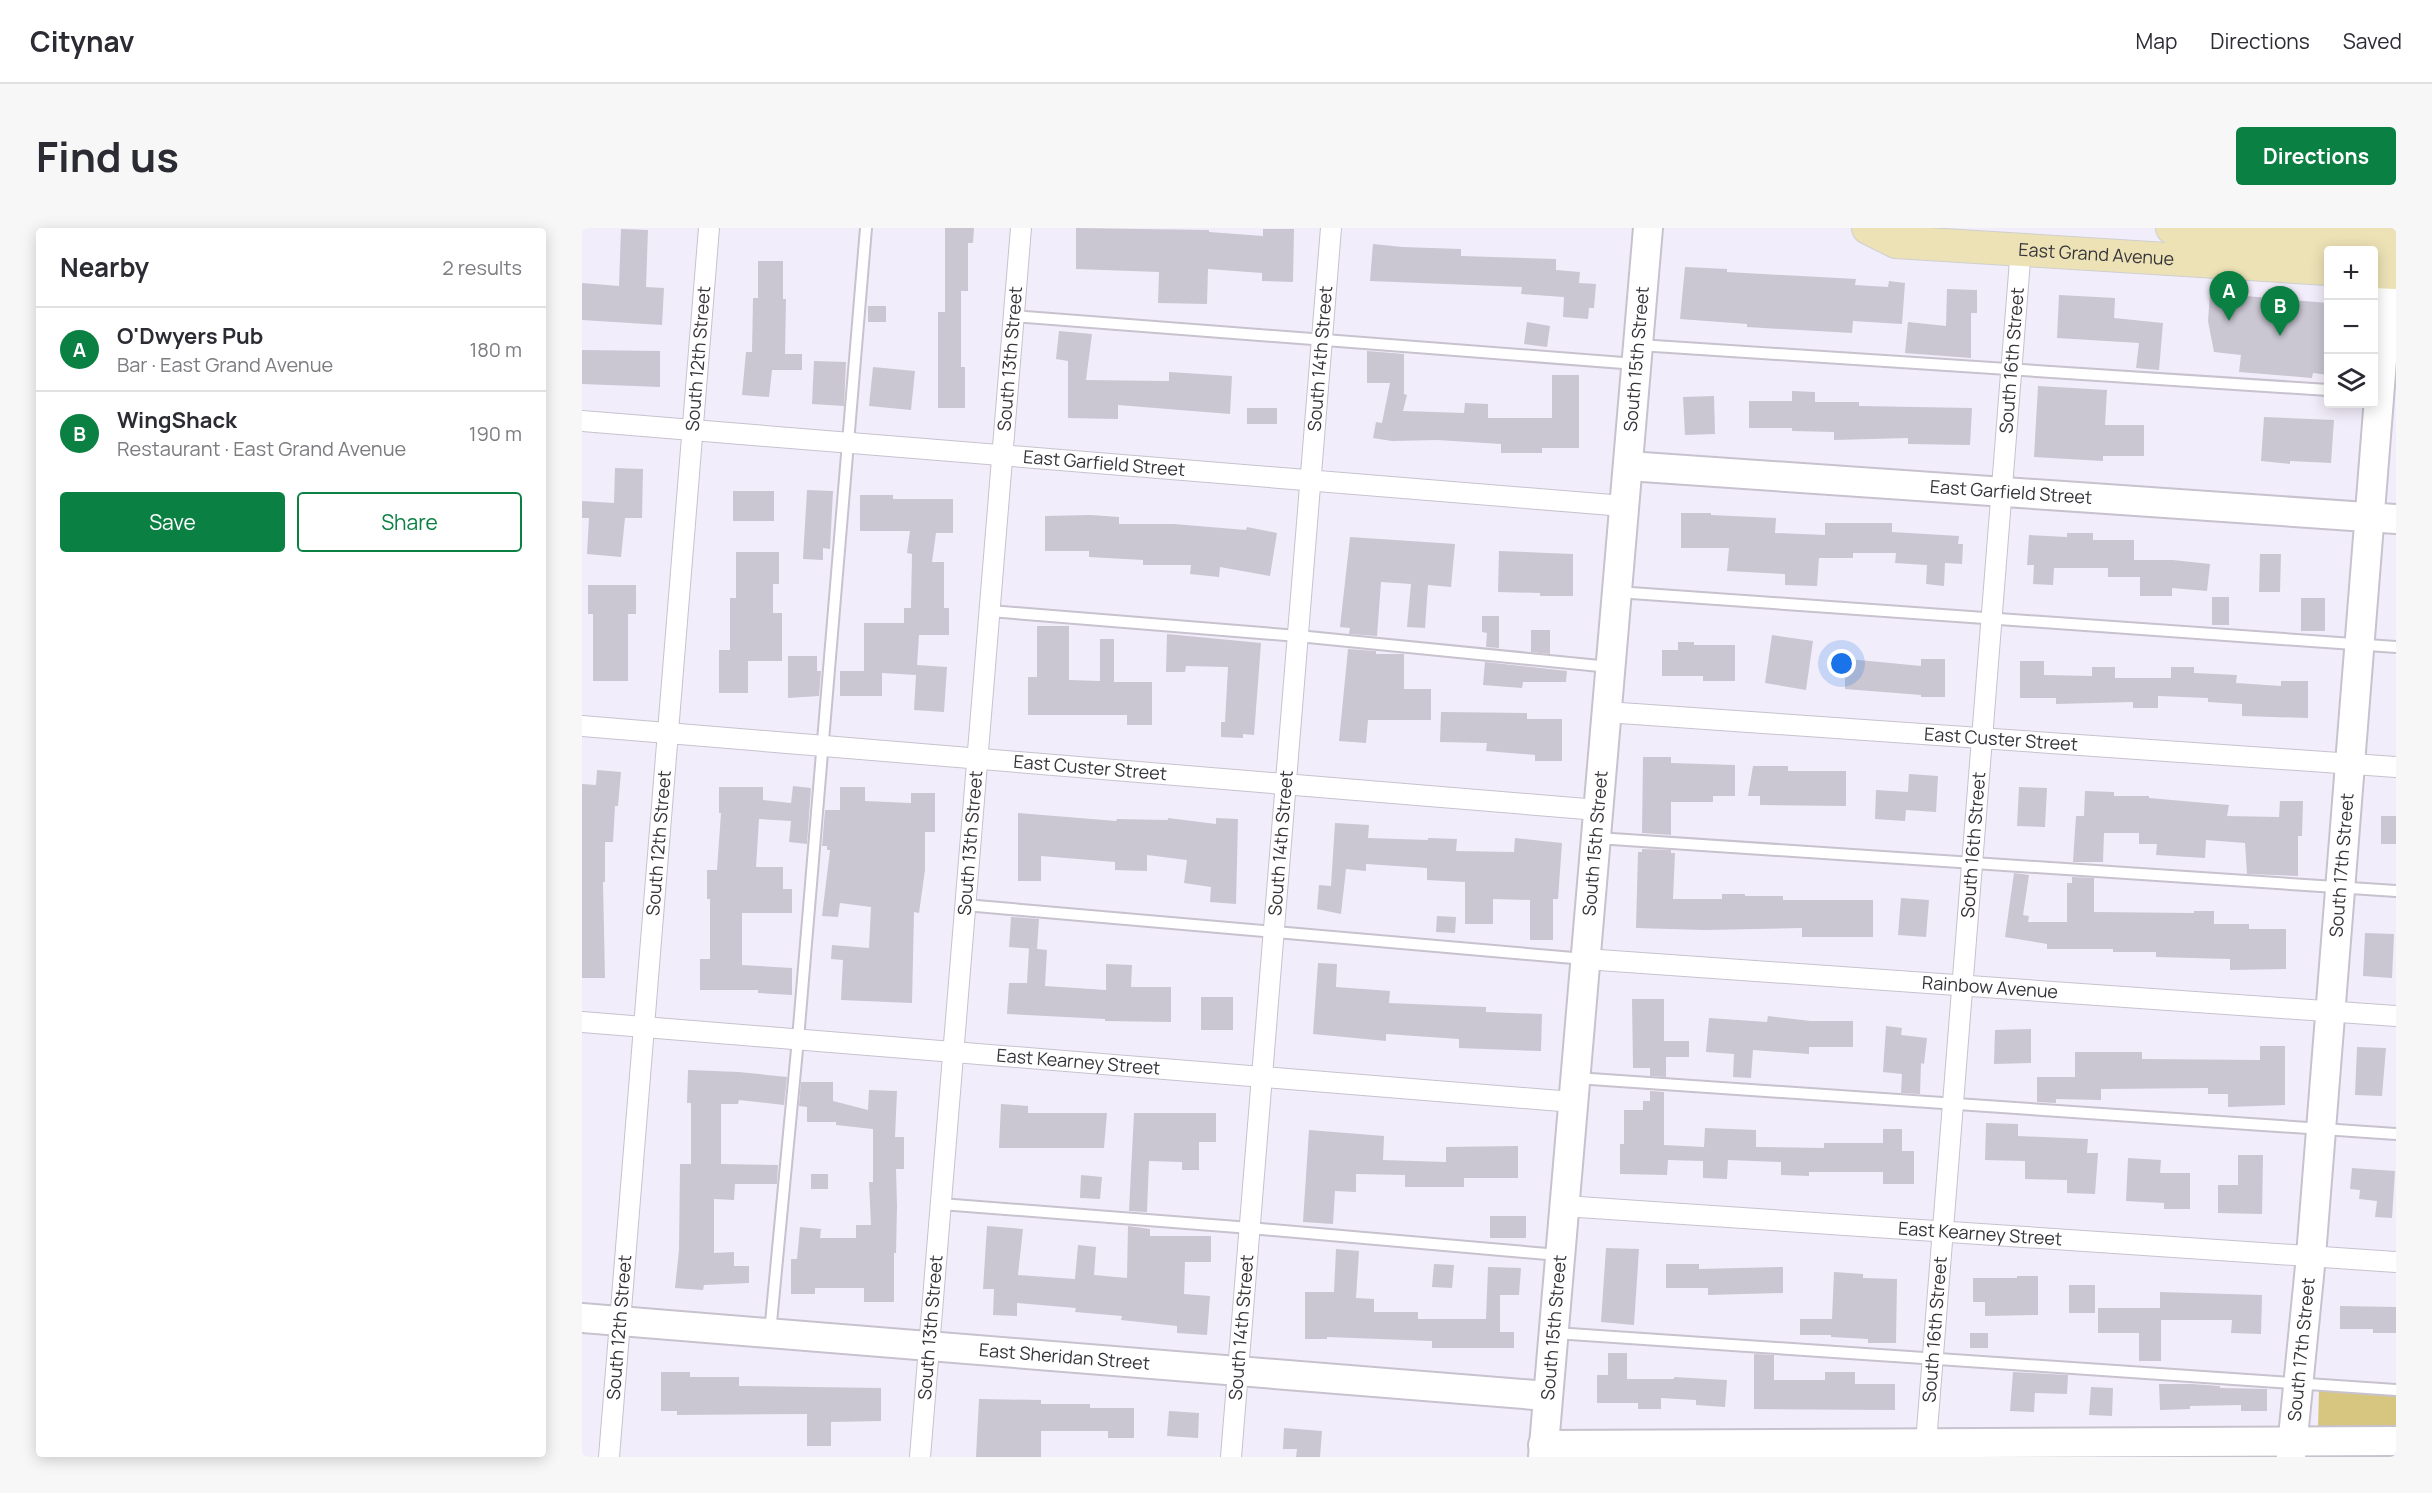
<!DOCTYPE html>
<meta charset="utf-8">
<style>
body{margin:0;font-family:Manrope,sans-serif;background:#f7f7f7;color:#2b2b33}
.controls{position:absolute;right:18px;top:18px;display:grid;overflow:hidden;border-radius:6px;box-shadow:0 3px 15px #0003}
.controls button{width:54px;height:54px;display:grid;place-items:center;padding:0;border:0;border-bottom:2px solid #e1e1e2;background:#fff;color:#2b2b33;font:30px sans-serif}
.you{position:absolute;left:1260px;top:436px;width:21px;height:21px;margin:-15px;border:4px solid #fff;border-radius:50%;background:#1a73e8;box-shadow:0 0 0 9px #1a73e833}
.badge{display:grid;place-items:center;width:39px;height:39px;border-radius:50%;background:#0b8043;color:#fff;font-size:20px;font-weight:700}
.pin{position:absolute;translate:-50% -50px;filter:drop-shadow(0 2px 3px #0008)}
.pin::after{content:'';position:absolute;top:32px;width:21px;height:18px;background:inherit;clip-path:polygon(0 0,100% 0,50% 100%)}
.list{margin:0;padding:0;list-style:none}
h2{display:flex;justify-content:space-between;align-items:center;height:78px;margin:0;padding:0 24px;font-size:26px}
h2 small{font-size:20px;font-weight:400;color:#7c7c81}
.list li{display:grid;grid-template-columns:39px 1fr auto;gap:18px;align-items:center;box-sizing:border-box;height:84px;padding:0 24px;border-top:2px solid #e1e1e2}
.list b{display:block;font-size:22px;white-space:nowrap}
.list p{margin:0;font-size:20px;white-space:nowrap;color:#7c7c81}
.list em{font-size:20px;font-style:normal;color:#7c7c81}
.actions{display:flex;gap:12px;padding:18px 24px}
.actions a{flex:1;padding:14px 0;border:2px solid #0b8043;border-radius:6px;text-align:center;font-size:21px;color:#0b8043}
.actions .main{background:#0b8043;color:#fff}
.icon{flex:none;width:33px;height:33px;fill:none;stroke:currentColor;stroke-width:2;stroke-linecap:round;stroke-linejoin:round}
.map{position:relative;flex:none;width:1814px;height:1229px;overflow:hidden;border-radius:6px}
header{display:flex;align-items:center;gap:36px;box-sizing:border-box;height:84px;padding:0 30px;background:#fff;border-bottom:2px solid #e1e1e2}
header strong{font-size:28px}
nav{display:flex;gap:33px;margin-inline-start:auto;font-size:21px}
.intro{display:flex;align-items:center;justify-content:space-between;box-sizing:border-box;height:144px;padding:0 36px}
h1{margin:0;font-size:42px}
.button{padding:15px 27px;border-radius:6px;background:#0b8043;color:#fff;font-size:21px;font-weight:700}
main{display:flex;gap:36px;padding:0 36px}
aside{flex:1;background:#fff;border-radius:6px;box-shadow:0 3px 15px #0003}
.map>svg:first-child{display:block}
.green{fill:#d7c680}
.building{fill:#cac6d2}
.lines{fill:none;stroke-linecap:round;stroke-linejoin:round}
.lane-casing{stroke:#c7c2ce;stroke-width:14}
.street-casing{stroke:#c7c2ce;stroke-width:22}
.secondary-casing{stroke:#c7c2ce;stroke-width:32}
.primary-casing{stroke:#cfcfd0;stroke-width:34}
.lane{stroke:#fff;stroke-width:10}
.street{stroke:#fff;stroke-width:20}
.secondary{stroke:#fff;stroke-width:28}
.primary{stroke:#ede2b6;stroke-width:32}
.labels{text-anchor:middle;stroke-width:4.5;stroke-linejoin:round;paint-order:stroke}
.street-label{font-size:18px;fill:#37353a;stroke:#f2edfa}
</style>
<header>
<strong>Citynav</strong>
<nav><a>Map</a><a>Directions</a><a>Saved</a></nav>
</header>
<div class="intro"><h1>Find us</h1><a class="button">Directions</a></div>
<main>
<aside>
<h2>Nearby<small>2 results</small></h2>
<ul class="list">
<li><span class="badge">A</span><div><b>O'Dwyers Pub</b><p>Bar · East Grand Avenue</p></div><em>180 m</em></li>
<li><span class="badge">B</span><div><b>WingShack</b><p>Restaurant · East Grand Avenue</p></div><em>190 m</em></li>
</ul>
<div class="actions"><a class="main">Save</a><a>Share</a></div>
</aside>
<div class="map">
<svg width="1814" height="1229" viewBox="0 0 1814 1229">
<rect width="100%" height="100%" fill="#f2edfa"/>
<path class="green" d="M1737,1162L1814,1168V1200H1736Z"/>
<g class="building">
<path d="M363,0H392L391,15H386V63H379V139H383V180H356V84H363Z"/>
<path d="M494,0L627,2V4L681,8V1H712L711,54L680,53V45L626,41L625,76L576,75L577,44L494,41Z"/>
<path d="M39,1L66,2L64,59L82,60L80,97L0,92V55L37,58Z"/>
<path d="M791,16L820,19L879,21V28L974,31V42L998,44L997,55L1014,56L1012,80H1007L1006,91L981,89L982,69L939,66L940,59L788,53Z"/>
<path d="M176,33H201V71H204L203,126H220V142H190L187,169L160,167L164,124H170L171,70H176Z"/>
<path d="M1103,39L1145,41V44L1274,51L1273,57L1306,59L1307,53L1323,55L1320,96L1271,93L1270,105L1165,99V96L1098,91Z"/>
<path d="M1365,61L1395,62V85H1389V130L1323,125L1326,94L1364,98Z"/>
<path d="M1628,65L1746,75V147L1731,145L1730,150L1657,144L1659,127L1632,124L1626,93Z"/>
<path d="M1477,67L1533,70L1532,90L1581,95L1577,142L1554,140L1557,115L1475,110Z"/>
<rect x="286" y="78" width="18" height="16"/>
<path d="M945,94L968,98L965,119L942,116Z"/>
<path d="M477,103L510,106L504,152L587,153V144L650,148L648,186L536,177V191L486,190V133L474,131Z"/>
<path d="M0,122L78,123V159L0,156Z"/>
<path d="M785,123L822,126V166L825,167L821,183L882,185L883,175L906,176V190H970V147H997V220H960V225H919V216L855,212L810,213L791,210L794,194L800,195L808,155H785Z"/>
<path d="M232,133L264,134L262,178L230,176Z"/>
<path d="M291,139L333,143L329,182L287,178Z"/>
<path d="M1456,158L1525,162L1523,197H1562V228H1521V233L1452,229Z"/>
<path d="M1210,163L1233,164V174H1277V178L1390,180L1388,217L1326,216V210L1252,212V204L1210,203V200H1167V173H1210Z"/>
<path d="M1132,168L1133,206L1103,207L1101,169Z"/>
<rect x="665" y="180" width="30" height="16"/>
<path d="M1682,189L1752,192L1749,235L1708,233V236L1679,233Z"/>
<path d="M33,240L61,241L60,290H43L39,329L5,326L7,290H0V273L32,275Z"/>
<path d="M225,262L251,263L248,321L241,320V332L221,331Z"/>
<rect x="151" y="263" width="41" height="30"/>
<path d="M278,267H311V271H371V305H354L350,334H362V380H367V407H337L335,437L365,439L362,484L332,482L334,447L300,445V468H258V443H282V395H322V380H329L330,326L325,325L328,303H278Z"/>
<path d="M1099,285H1129V287L1194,290L1193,305L1243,307V295H1310V304L1377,308L1376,316H1381L1380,336L1363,335L1362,358L1344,356L1345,337L1313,335L1314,325H1271V330H1237L1235,358L1203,357V346L1145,343L1147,320H1099Z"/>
<path d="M509,287L537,289V296H592L664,302L665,299L695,305L688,348L638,339L637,349L608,346L609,337H561V332L507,329V323H463V288Z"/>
<path d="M1485,305H1511V312H1552V332H1591L1628,336L1625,363L1590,360V368H1558V349H1526V340H1472L1471,357L1451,356L1452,337H1445L1447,307L1485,309Z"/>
<path d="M768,309L873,316L869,359L846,357L843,400L825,399L829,356L799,354L795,408L767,406L768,400L758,399Z"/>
<path d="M917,323L991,326V368H958V365L916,364Z"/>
<path d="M154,324H197V356H191V385H200V433H166V465H137V422H148V370H154Z"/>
<path d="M1678,326H1699L1698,364H1677Z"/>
<path d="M6,357H54V386H46V453H11V386H6Z"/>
<rect x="1630" y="369" width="17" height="28"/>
<rect x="1719" y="370" width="24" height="33"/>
<path d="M900,388H917V420L904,419L905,405L900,404Z"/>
<path d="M455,398H487V452L518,453V411H532V454H570V497H545V487H446V449H455Z"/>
<path d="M949,402H968V426L949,424Z"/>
<path d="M585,406L679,415L672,507L661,506V510L639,509V494H643L646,439L604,438L603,444H584Z"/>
<path d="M1190,407L1231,413L1224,462L1183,455Z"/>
<path d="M1096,414H1112V417H1153V453H1121V448H1080V422H1096Z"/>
<path d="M766,421L794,423V426H822V461H849V492H786L784,515L757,513Z"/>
<path d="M206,428H235V443H239L237,468L206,470Z"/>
<path d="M1256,430L1339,438V431H1363V469H1339V467L1263,461V446H1255Z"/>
<path d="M1438,433H1462V447L1510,448V439H1533V450H1589V439H1612V445L1655,447L1654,455L1699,458V453H1726V490L1660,488V476L1626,474V470L1576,468V480H1551V474L1474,476V470H1438Z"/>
<path d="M903,434L985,443L984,454H941L940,460L901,457Z"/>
<path d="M859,484L945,485V491H980V533H953V527L904,523L905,515L858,514Z"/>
<path d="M1061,529H1089V535L1153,537V568H1131V574H1089V607L1060,605Z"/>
<path d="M1171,538H1206V543H1264V578L1178,577V568H1166Z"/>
<path d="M15,542L39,544L36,578H33L31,614H23V654H21L23,750H0V556L14,557Z"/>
<path d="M1327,546L1356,548L1354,584L1324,582L1323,593L1293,591L1294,562L1326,564Z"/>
<path d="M211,558L229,560L225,616L207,614L209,593L177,591L174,639H201V661H210V685H160V737L210,740V767L176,765V762H118V731H128V671H125V642H135L139,585H137V559H181V572L209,575Z"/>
<path d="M258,559H283V573L329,575V565H353V604H343V642L337,685L332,684L330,775L259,772L261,732L249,731L250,717L287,720L289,679L258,675L256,689L240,688L248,622H245V618H240L243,582H258Z"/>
<path d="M1437,559L1465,560L1463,599L1435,598Z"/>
<path d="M1503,563L1532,564V568H1567V570L1647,577L1645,588L1697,589L1698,573H1721L1720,608H1716V648L1665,646L1663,615L1624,612L1623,630L1574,627L1575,616H1557V605H1522L1521,634H1491L1494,588H1502Z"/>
<path d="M436,585L534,593L535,591L586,592V590L634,596V590L656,591L654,676L628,674L629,659L602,655L605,632L565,627V643L533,642V634L459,628V653H436Z"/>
<rect x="1799" y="588" width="15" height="28"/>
<path d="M753,595L787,597L786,610L846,612V610L875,611L874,623L932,624L933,610L980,615L976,671H971V712H948V672L911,671V696H883V654L845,652V640L784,636V643L764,641L759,686L735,681L737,657L749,658Z"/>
<path d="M1060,621L1089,622V625H1093L1091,671H1140V666H1163V668H1201V672H1291V709H1220V700L1123,702L1054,700L1056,624H1060Z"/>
<path d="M1432,645L1447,647L1441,687L1447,688L1446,694H1485V655H1490V649L1512,650V684L1612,685V683H1632V696H1667V701H1704V741L1648,742V731L1574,729V724H1531V721H1465V716L1423,709Z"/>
<path d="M1319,670L1347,672L1344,709L1316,707Z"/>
<path d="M855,688L874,689L873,705L854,704Z"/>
<path d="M429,689L457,691L455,721L427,719Z"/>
<path d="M1783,705L1812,706L1810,750L1781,748Z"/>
<path d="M447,720L465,722L463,758L524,762V736L550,737L549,759H589V794L523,793V791L425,786L427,755H445Z"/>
<path d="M736,735L755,736L754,759L808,763L807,775L904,779V784L960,786L959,823L877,820V811L804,806V813L731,806Z"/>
<rect x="619" y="769" width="32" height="33"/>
<path d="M1050,771H1082V813H1107V829H1084V849L1068,848V840H1051Z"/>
<path d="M1186,788L1229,793H1271V819H1227V826L1171,822L1169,850L1151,849L1152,826L1124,824L1127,790L1185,794Z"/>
<path d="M1304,798L1320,800L1319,807L1345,810L1342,836L1339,835L1338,866L1319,865L1320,846L1301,844Z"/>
<path d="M1449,801V835L1412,836L1413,802Z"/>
<path d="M1678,818H1703V877L1646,879V866H1626V860L1519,861V872L1474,871V875L1455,874V849H1493V824H1560V831L1678,832Z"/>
<path d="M1775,819L1804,820L1800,868L1773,867Z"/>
<path d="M106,842L157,844L205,849L202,877L157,872L156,876H139V936L196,937L195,956H153L152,972L132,971V1025L152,1024V1038H167V1055L122,1057L121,1062L93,1060L97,1022L98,936H109V875H105Z"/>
<path d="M219,854H251V873L286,882L287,862L315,863L313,909H322V941H314L315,978L314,1025H312V1074H282V1060H233V1066H209V1031H215L218,999L239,1001L238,1010H274V997H289L287,954H291V901L254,897V894H225V879L217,878Z"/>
<path d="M1068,863L1082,864V917L1122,919L1123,900L1174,902V919L1242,920V915H1301V901H1320V923H1332V956H1301V944H1227V948L1199,947V934L1146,932L1145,951L1121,950V933L1086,932L1085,947L1038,946V916H1042V882H1061V873H1068Z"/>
<path d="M419,876L446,878V885H525L522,920H417Z"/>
<path d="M552,885H634V914H617V942H600V934L567,933L565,984L547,983Z"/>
<path d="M1404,895L1436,896V908L1506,911L1505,925H1516L1513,966L1485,965V952L1443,951V933L1403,932Z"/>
<path d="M727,902L802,908L801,932L864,934V919L936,918V950H882V959H823V947L774,946V964L753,963L751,996L721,994Z"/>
<path d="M1656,927H1681L1680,986L1636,985V957H1656Z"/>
<path d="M1546,930L1579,932L1578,945H1608V981H1582V975L1544,973Z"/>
<path d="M1770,940L1813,943L1810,990L1793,989L1795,973L1777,971L1778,962L1768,961Z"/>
<rect x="229" y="946" width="17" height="15"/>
<path d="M499,947L520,949L518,971L498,970Z"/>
<rect x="908" y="988" width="36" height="22"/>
<path d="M405,998L441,1001L436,1047L493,1051L496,1017L514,1019L512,1047L545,1050L546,998L568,1001V1008H629V1034H603L602,1066L628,1068L625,1107L595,1105V1098L539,1092L540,1088L493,1084L494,1080L435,1075V1088L411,1087L412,1061H401Z"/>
<path d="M1024,1020L1057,1021L1052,1097L1019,1094Z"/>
<path d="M754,1021L777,1023L774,1070L792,1071V1084H836V1091H904L906,1039L939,1040L937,1067H918V1104H932V1120H850V1113L745,1109V1111H723V1064H752Z"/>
<path d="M852,1036L872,1037L870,1060L850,1059Z"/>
<path d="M1084,1036H1117V1041L1201,1039V1065L1126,1067V1060H1084Z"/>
<path d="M1252,1044L1281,1046V1050L1315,1051L1314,1115H1286V1111L1249,1109V1107H1218V1091H1250Z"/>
<path d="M1435,1048H1456V1087L1403,1088V1074H1391V1050H1435Z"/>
<rect x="1487" y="1057" width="26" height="28"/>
<path d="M1578,1064L1680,1067L1679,1106L1649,1105L1650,1092H1579V1133H1557V1105H1516V1080H1578Z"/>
<path d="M1758,1078L1814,1079V1105H1791V1101H1758Z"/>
<rect x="1388" y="1105" width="18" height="15"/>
<path d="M1026,1125H1045V1151H1092V1149L1145,1152L1143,1179L1114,1177V1172L1079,1170V1181H1056V1175H1015V1147H1026Z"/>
<path d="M1172,1126L1192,1127V1152H1243V1144H1273V1156H1313V1182L1172,1181Z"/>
<path d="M79,1144H108V1149H157V1158L299,1160V1193L249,1194V1218H225V1186L95,1187V1183H79Z"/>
<path d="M1431,1144L1486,1147L1485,1166L1453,1165L1452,1184L1428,1183Z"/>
<path d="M1577,1156H1610L1638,1158V1160L1685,1161V1183H1659V1177L1608,1178V1181L1578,1182Z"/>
<path d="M1509,1159L1531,1160L1530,1188L1507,1187Z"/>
<path d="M397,1171L459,1172V1176H508V1180H552V1210H526V1203H459V1229H394Z"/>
<path d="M587,1183L617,1185L616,1210L585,1208Z"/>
<path d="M702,1200L740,1203L738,1229H714L715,1221H701Z"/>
</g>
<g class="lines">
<g class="lane-casing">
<g id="lane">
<path d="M432,88L1054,136"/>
<path d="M1057,117L1746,162"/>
<path d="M1035,364L1814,419"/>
<path d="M408,383L716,408L1028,439"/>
<path d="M1015,610L1814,663"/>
<path d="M383,677L1003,731"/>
<path d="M994,850L1814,906"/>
<path d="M359,976L668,1000L977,1027"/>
<path d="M188,1105L216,811L284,0"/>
<path d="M973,1105L1814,1162"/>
</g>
</g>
<g class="street-casing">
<g id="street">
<path id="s1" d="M0,193L1042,278"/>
<path id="s2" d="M1024,484L1814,539"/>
<path id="s3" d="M0,498L1016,582"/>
<path id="s4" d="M1003,731L1814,788"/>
<path id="s5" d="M0,794L991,874"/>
<path id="s6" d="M982,978L1814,1034"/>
<path id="s7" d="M1344,1215L1439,20"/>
<path id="s8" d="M27,1229L127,0"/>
<path id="s9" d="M338,1229L439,0"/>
<path id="s10" d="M649,1229L749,0"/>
</g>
</g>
<g class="secondary-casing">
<g id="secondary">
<path id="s11" d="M1046,238L1814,291"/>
<path id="s12" d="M0,1090L965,1168"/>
<path d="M961,1217L1814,1213"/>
<path id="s13" d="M961,1229L1066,0"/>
<path id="s14" d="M1709,1229L1729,1028L1807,44"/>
</g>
</g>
<g class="primary-casing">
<g id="primary">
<path id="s15" d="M1286,0L1314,14L1746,41"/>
<path d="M1590,0L1814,14"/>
<path d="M1792,44L1814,45"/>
</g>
</g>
<use href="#lane" class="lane"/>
<use href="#street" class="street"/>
<use href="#secondary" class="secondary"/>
<use href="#primary" class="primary"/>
</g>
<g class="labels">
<g class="street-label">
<text dy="6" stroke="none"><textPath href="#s15" startOffset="232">East Grand Avenue</textPath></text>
<text dy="6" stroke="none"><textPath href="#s8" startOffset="1102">South 12th Street</textPath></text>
<text dy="6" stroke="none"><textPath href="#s9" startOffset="1102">South 13th Street</textPath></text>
<text dy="6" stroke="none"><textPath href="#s10" startOffset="1102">South 14th Street</textPath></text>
<text dy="6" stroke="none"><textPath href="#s13" startOffset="1102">South 15th Street</textPath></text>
<text dy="6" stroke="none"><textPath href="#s7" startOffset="1086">South 16th Street</textPath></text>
<text dy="6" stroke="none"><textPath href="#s1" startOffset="524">East Garfield Street</textPath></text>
<text dy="6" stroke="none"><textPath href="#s11" startOffset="384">East Garfield Street</textPath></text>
<text dy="6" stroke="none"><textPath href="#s2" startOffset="396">East Custer Street</textPath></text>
<text dy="6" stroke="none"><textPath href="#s3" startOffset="510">East Custer Street</textPath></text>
<text dy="6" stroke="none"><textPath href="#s8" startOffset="616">South 12th Street</textPath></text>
<text dy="6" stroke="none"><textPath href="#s9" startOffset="616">South 13th Street</textPath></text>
<text dy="6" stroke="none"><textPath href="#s13" startOffset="616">South 15th Street</textPath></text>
<text dy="6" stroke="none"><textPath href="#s10" startOffset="616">South 14th Street</textPath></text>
<text dy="6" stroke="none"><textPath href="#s7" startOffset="600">South 16th Street</textPath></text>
<text dy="6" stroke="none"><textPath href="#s14" startOffset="594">South 17th Street</textPath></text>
<text dy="6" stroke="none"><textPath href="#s4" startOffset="406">Rainbow Avenue</textPath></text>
<text dy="6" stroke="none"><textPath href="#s5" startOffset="498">East Kearney Street</textPath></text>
<text dy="6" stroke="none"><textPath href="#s6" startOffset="417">East Kearney Street</textPath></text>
<text dy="6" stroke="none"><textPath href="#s8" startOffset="130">South 12th Street</textPath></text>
<text dy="6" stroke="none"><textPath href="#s9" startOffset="130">South 13th Street</textPath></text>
<text dy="6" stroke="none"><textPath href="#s10" startOffset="130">South 14th Street</textPath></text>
<text dy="6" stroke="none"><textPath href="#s13" startOffset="130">South 15th Street</textPath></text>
<text dy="6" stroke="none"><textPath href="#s7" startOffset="114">South 16th Street</textPath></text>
<text dy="6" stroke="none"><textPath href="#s14" startOffset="108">South 17th Street</textPath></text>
<text dy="6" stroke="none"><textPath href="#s12" startOffset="484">East Sheridan Street</textPath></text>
</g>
</g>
</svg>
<div class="controls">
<button>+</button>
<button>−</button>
<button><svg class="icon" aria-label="layers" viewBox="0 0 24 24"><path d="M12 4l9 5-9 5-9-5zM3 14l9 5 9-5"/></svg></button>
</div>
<div class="you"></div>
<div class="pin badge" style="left:1647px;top:93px">A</div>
<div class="pin badge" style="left:1698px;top:108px">B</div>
</div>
</main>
